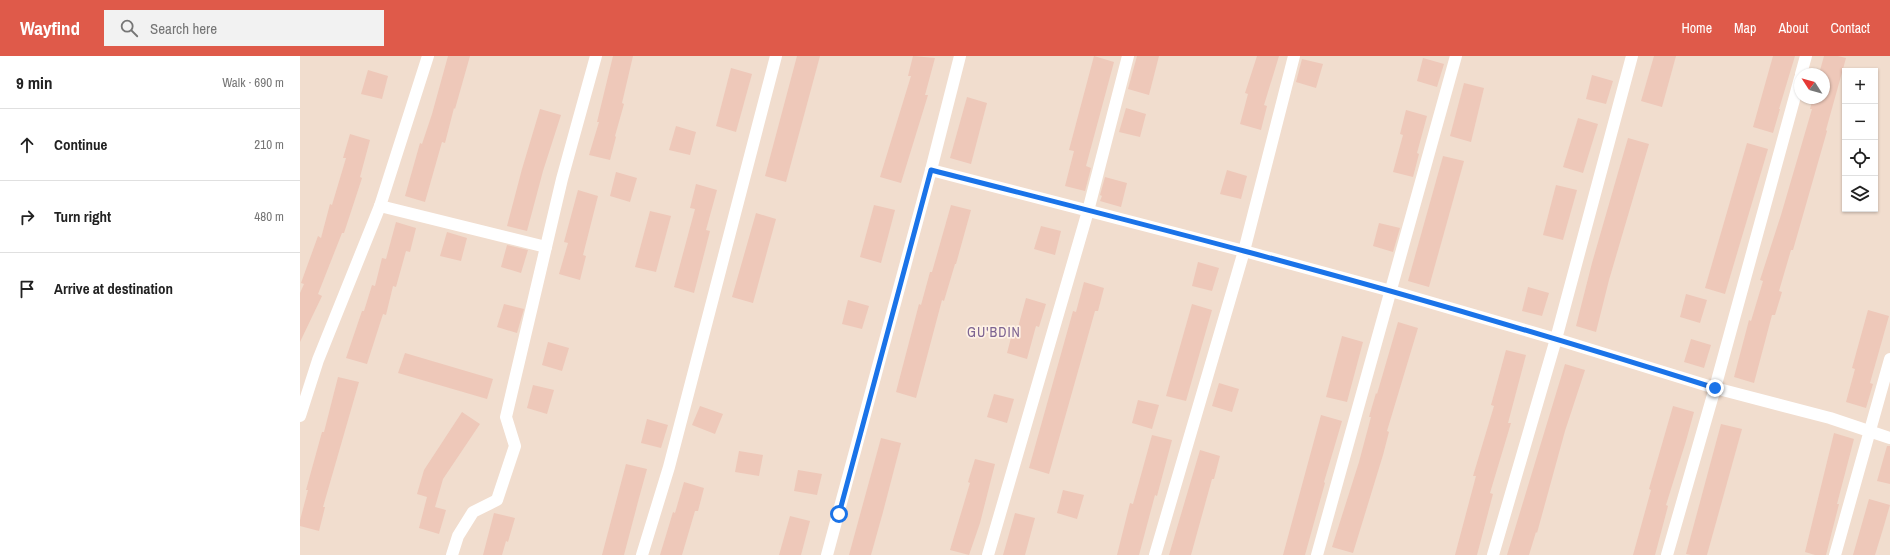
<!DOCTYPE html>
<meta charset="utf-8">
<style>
body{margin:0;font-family:"Archivo Narrow",sans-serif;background:#f2f2f2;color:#222}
.controls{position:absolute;right:12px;top:12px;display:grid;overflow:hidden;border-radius:0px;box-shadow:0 1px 3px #0004}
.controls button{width:36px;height:36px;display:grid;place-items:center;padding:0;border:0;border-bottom:1px solid #e0e0e0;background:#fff;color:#222;font:20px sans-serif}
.compass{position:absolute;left:1494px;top:12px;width:36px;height:36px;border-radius:50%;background:#fff;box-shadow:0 1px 3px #0004;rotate:306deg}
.stop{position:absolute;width:12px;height:12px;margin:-9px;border:3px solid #1a73e8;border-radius:50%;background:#fff}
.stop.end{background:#1a73e8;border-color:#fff;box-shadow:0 1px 4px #0008}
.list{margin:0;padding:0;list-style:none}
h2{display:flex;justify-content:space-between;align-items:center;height:52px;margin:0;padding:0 16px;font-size:17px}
h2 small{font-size:13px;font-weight:400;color:#767676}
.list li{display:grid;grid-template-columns:26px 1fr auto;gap:12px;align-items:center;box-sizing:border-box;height:72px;padding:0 16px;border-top:1px solid #e0e0e0}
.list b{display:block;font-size:15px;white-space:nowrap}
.list em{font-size:13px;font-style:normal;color:#767676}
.icon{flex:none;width:22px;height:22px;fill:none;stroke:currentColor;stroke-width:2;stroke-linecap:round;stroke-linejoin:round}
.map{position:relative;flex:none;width:1590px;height:499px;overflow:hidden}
header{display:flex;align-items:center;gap:24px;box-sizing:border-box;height:56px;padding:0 20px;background:#df5a4a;color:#fff}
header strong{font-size:19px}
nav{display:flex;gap:22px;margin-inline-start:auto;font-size:14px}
.search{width:280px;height:36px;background:#f2f2f2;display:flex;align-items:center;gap:10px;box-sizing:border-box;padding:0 14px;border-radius:0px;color:#767676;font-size:15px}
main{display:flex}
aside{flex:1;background:#fff}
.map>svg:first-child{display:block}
.residential{fill:#f1ddce;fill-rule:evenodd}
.building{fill:#eec8b9}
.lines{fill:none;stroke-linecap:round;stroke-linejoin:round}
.minor{stroke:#fff;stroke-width:12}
.route{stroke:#1a73e8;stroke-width:5}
.labels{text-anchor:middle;stroke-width:3.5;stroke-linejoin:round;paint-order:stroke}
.quarter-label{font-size:14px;letter-spacing:1px;fill:#7d6492;stroke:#fef1e5}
</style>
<header>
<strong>Wayfind</strong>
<div class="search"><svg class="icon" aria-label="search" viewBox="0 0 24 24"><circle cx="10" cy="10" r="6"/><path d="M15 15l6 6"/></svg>Search here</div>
<nav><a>Home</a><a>Map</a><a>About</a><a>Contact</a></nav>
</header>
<main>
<aside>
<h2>9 min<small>Walk · 690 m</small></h2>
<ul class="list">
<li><svg class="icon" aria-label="ahead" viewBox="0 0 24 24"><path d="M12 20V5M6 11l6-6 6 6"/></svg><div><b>Continue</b></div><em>210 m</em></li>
<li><svg class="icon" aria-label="right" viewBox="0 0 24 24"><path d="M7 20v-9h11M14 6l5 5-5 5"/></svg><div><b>Turn right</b></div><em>480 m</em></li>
<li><svg class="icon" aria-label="arrive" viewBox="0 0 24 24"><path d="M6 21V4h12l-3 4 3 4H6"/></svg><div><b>Arrive at destination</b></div></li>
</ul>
</aside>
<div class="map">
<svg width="1590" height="499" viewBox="0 0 1590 499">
<rect width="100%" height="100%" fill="#faeddf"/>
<path class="residential" d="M0,0H1590V499H0ZM1545,15H1575V153H1545ZM1500,18H1524V42H1500Z"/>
<g class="building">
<path d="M148,0H170L155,53L154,52L145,87L142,86L125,146L105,140L120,87L122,88L132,58Z"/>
<path d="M313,0H333L322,47L324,48L315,80L316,81L310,104L289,99L299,66H297Z"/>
<path d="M497,0H520L486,126L465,120Z"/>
<path d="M613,0L635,2L625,39H628L601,127L580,121L611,20H608Z"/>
<path d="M794,0L814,6L786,110L791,112L785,135L765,130L774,95L769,94Z"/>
<path d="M837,0H859L849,39L828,33Z"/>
<path d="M957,0H979L964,49L967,50L961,74L940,68L948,38L945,37Z"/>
<path d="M1354,0H1376L1362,51L1341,45Z"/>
<path d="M1473,0H1495L1479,53H1480L1473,77L1453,71Z"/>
<path d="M1524,0H1538L1546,2L1526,74L1527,75L1493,194H1491L1479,235L1482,236L1475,259H1472L1454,327L1434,321L1449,264L1451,265L1463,225L1460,224L1481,159L1512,53H1510L1513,42H1524V18H1519Z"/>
<path d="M1123,2L1144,8L1137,31L1117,25Z"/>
<path d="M1002,3L1023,8L1016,32L996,26Z"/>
<path d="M431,12L452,18L436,76L416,70Z"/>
<path d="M68,14L88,20L82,43L61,38Z"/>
<path d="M1292,19L1313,25L1306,48L1286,43Z"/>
<path d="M1164,27L1184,32L1171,86L1150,80Z"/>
<path d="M667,41L687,47L671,108L650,102Z"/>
<path d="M826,52L846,58L840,81L819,76Z"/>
<path d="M240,53L261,59L243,115L227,175L207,170L222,113Z"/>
<path d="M1106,54L1127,60L1117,97L1119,98L1113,121L1093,116L1103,79L1100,78Z"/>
<path d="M1278,62L1298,68L1283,117L1263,111Z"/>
<path d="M376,70L396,76L390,99L369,94Z"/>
<path d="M50,78L70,84L60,121L62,122L44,177H42L18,238L22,240L0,286V237L4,228L1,227L18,180L21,182L30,148L32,149L46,102H43Z"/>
<path d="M1328,82L1349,88L1309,224L1296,276L1276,270L1292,207Z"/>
<path d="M1447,87L1468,93L1425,238L1405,232Z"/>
<path d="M1143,100L1164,105L1129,231L1108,225Z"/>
<path d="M927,114L947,120L941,143L920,138Z"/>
<path d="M316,116L337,122L330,146L310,140Z"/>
<path d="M805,121L827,127L821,151L800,145L802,140L800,139Z"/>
<path d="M396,128L417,134L406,174L410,175L394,237L374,231L395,153L390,152Z"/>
<path d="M1256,129L1277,134L1263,184L1243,179Z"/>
<path d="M278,134L298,140L283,199L286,200L280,224L259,218L268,187L264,186Z"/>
<path d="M574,149L595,154L581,207L560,201Z"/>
<path d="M651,149L671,154L656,208H655L644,245L642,244L616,342L596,336L619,248L621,249L630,216H632Z"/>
<path d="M350,155L371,160L356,216L335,211Z"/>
<path d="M456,157L476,163L453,247L432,241Z"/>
<path d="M96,166L116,172L110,196L106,195L96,231L93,230L86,259L83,258L67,308L46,302L62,255H64L72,229L75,230L82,202L86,203Z"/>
<path d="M1079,167L1100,172L1093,196L1073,190Z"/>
<path d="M741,170L761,175L755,199L734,193Z"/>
<path d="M147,176L167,182L161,205L140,200Z"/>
<path d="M207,189L228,194L221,217L201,211Z"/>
<path d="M898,206L919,212L912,235L892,230Z"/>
<path d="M784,226L804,232L798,255H795L749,418L729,412L773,255L776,256Z"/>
<path d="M1228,231L1249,237L1242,260L1222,255Z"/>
<path d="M1386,238L1407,244L1400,267L1380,261Z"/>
<path d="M726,242L746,248L739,271L736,270L727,303L707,297L713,274L717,275Z"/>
<path d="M548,244L569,250L562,273L542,268Z"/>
<path d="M204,248L224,253L217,277L197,271Z"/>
<path d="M892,248L912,254L886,345L866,340Z"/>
<path d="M1568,254L1589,260L1570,327L1573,328L1566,352L1546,346L1555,313L1552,312Z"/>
<path d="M1098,266L1118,272L1087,375L1089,376L1083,399L1053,497L1032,491L1059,406L1071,361H1069L1076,337L1077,338Z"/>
<path d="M1042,280L1063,286L1047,346L1026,341Z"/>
<path d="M1391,283L1411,289L1404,312L1384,306Z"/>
<path d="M248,286L269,292L262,315L242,309Z"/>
<path d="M1206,294L1226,299L1208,367H1211L1190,437L1193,438L1177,499H1155L1176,420H1173L1194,350L1191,349Z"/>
<path d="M105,297L193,323L187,343L98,317Z"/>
<path d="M1265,308L1285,314L1265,375L1237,477L1236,476L1229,499H1207Z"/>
<path d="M38,321L59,326L23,451H25L19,475L0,470V464L8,434H6L22,376H24Z"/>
<path d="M919,327L939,333L932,356L912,350Z"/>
<path d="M233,329L254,334L247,358L227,352Z"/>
<path d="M694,338L714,343L707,367L687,361Z"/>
<path d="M838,344L859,349L852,373L832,367Z"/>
<path d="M400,350L423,358L415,378L392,369Z"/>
<path d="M1373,350L1394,356L1386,385L1366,449L1368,450L1355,499H1333L1351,434L1349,433Z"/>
<path d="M162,356L180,368L143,423L135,451L146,454L139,478L119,472L127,441L117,438L124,414Z"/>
<path d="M1021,359L1042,365L1024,426L1025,427L1005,499H983Z"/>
<path d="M347,363L368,369L361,392L341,387Z"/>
<path d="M1421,368L1442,373L1407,499H1391L1386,498Z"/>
<path d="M1534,377L1554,383L1537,448H1539L1526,499H1515L1505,496Z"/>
<path d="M852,379L872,384L857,440L855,439L839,499H817L830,447L833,448Z"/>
<path d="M581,382L601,387L583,456L571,499H549Z"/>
<path d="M1587,390H1590V428L1577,425Z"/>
<path d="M900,394L920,400L914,423H912L891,499H869Z"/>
<path d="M439,395L463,399L459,420L435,416Z"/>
<path d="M675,403L695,408L680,467L669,499L650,494L670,427L668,426Z"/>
<path d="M326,408L347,413L339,442L324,499H302Z"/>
<path d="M498,414L522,418L517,439L494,435Z"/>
<path d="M384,426L404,432L398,455H395L382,499H360L373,456L375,457Z"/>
<path d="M763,434L784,439L777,463L757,457Z"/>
<path d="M1569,443L1590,449L1583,473L1575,499H1553Z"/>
<path d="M194,457L215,462L208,486L206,485L202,499H183Z"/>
<path d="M715,457L735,462L725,499H703Z"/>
<path d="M490,460L510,465L501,499H479Z"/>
</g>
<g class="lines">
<g class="minor">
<path d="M1501,18L1506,0"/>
<path d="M631,114L944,195L1091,235L1256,283L1415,332L1530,362L1590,382"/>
<path d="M80,150L246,191"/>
<path d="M0,360L18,304L80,150L128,0"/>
<path d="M152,499L158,480L173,456L197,444L215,390L206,361L262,123L296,0"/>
<path d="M342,499L369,411L476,0"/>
<path d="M527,499L631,114L660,0"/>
<path d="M688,499L788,155L828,0"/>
<path d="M855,499L944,195L994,0"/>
<path d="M1017,499L1156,0"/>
<path d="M1193,499L1256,283L1332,0"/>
<path d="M1367,499L1415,332L1500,22"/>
<path d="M1535,499L1590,303"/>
</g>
</g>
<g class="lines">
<path class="route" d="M539,458L631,114C736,141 840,167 944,195C1102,237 1259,283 1415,332"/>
</g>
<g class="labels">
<g class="quarter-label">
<text x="694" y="281">GU'BDIN</text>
</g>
</g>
</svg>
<div class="controls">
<button>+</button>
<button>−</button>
<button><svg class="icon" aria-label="locate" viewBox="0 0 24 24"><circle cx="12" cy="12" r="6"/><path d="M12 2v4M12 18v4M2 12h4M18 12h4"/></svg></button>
<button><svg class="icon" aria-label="layers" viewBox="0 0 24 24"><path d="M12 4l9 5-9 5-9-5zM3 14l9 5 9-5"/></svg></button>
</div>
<svg class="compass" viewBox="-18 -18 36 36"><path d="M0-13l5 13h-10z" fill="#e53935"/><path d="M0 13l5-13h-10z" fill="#767676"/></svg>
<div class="stop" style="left:539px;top:458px"></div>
<div class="stop end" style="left:1415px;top:332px"></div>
</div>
</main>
